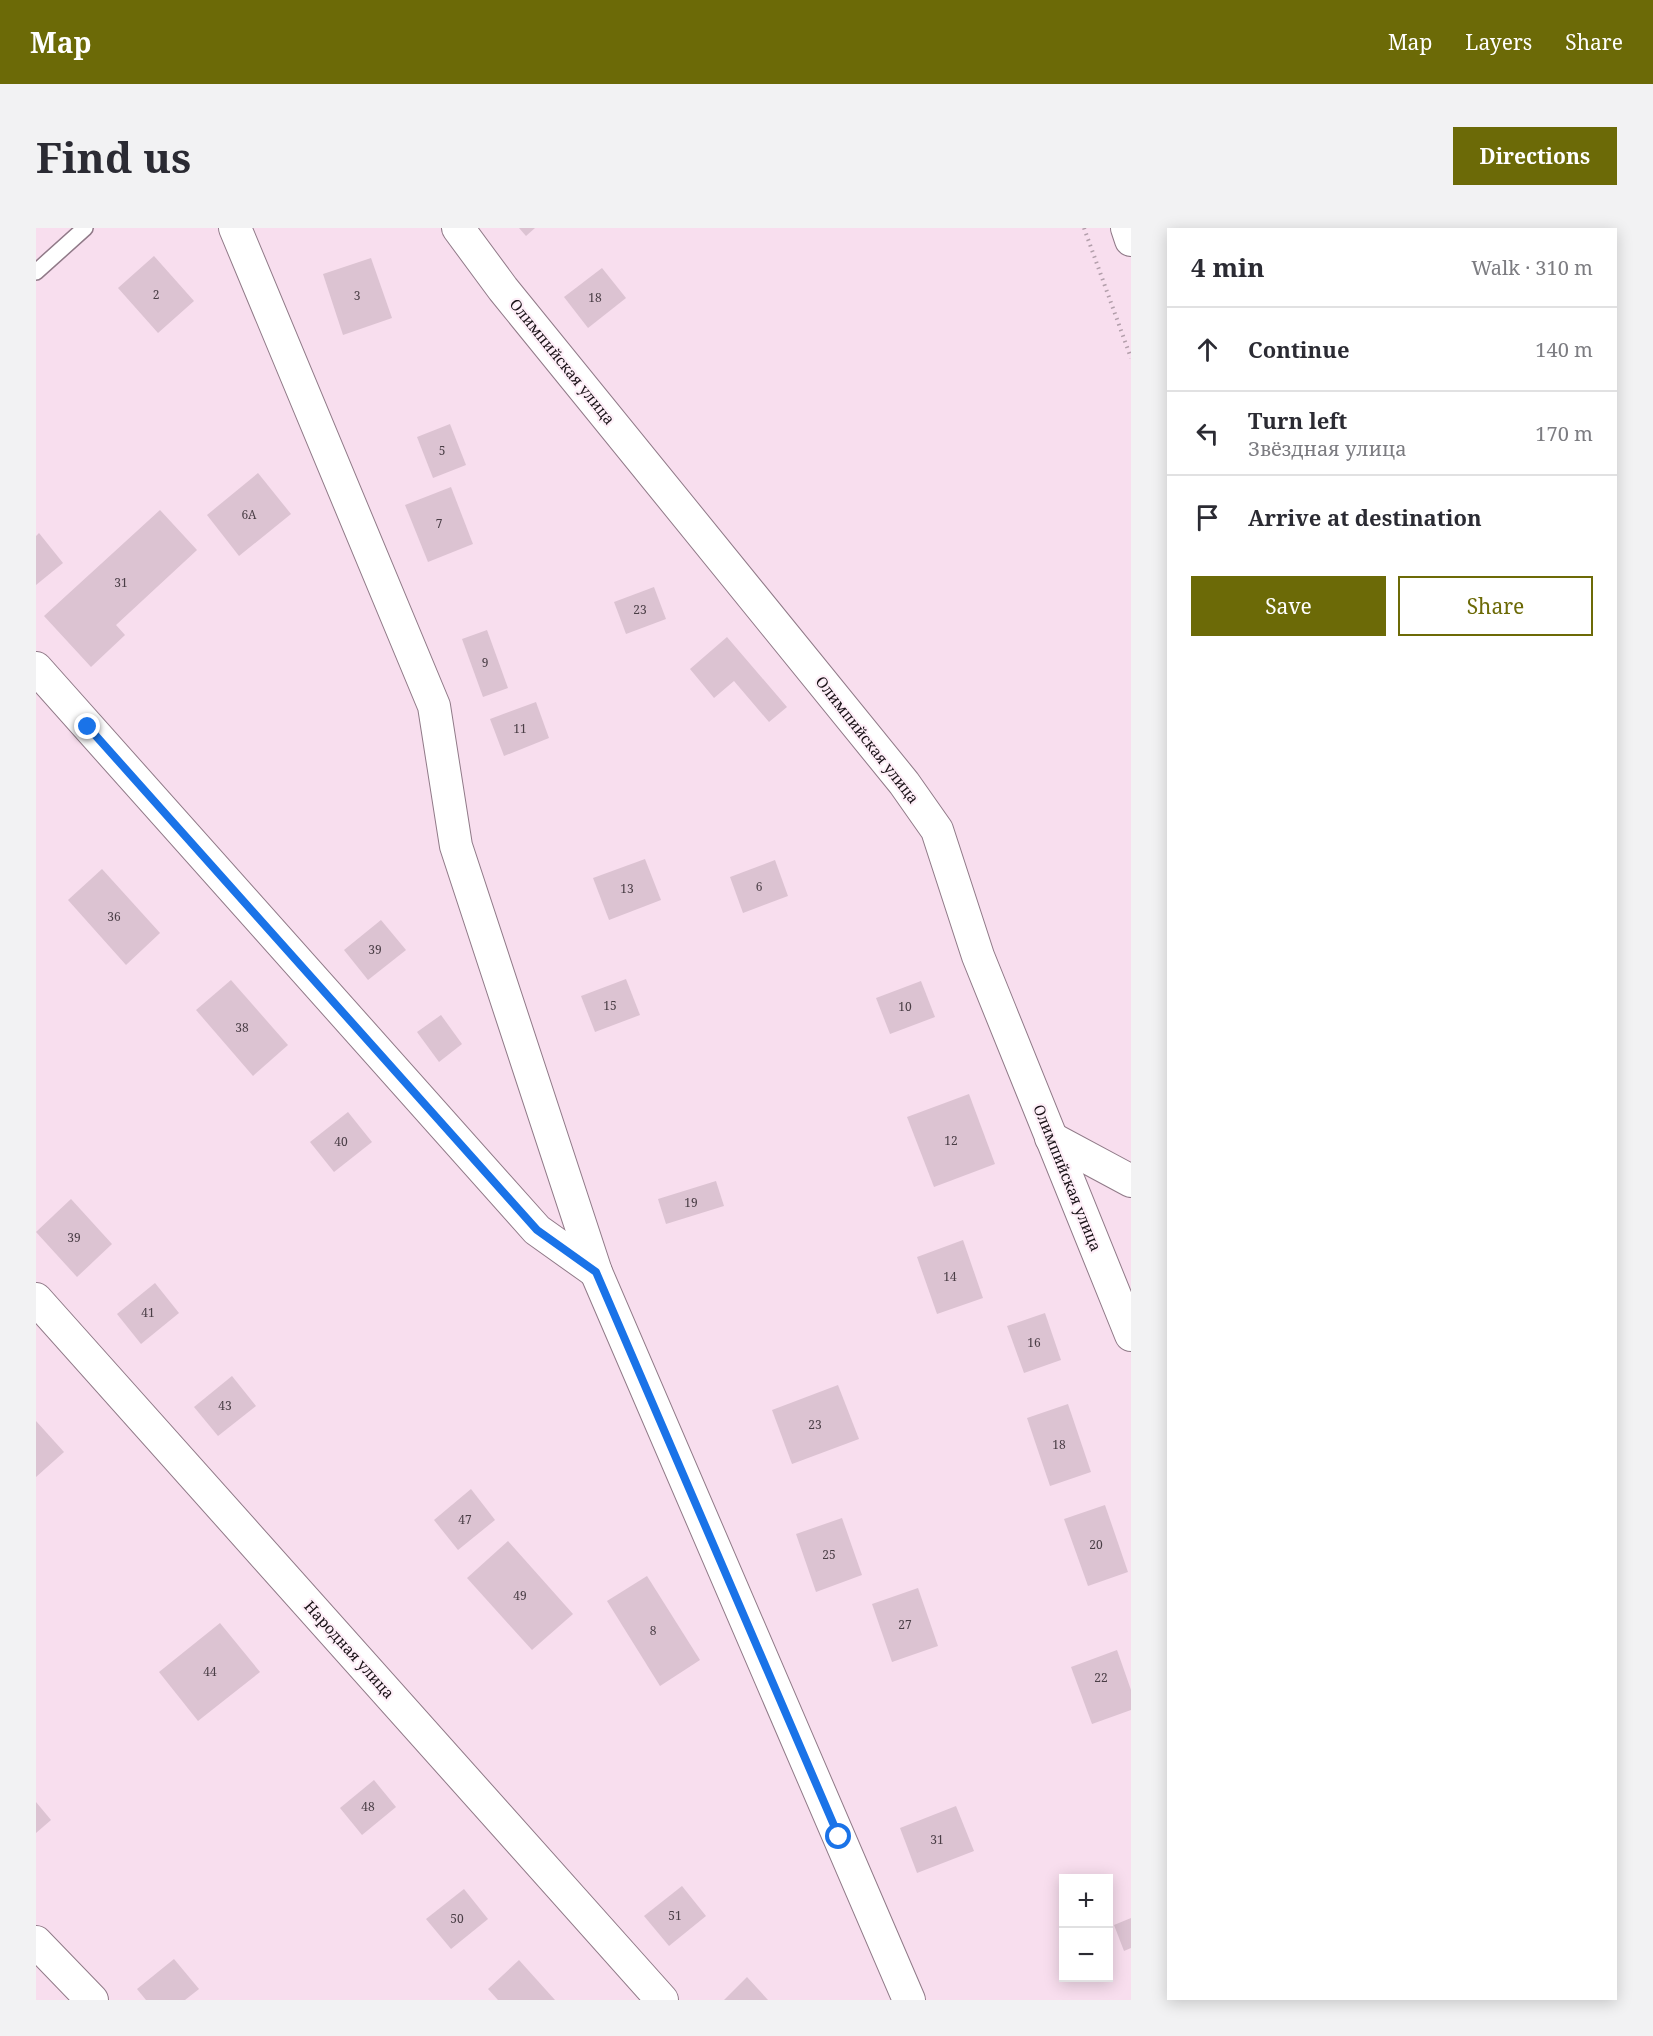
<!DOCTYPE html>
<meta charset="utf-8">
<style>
body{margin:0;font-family:"Noto Serif",serif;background:#f2f2f3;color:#2b2b33}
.controls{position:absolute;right:18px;bottom:18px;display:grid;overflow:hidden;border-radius:0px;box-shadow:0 3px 15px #0003}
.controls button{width:54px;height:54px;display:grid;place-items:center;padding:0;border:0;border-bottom:2px solid #e1e1e2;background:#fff;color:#2b2b33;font:30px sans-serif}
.stop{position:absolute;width:18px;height:18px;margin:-14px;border:4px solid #1a73e8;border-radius:50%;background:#fff}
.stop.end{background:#1a73e8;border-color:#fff;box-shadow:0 2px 6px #0008}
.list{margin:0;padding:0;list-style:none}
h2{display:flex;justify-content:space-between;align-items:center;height:78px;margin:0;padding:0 24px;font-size:26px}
h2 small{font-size:20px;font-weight:400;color:#7c7c81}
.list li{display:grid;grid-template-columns:39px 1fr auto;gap:18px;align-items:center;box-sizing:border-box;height:84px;padding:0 24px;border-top:2px solid #e1e1e2}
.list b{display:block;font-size:22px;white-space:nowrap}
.list p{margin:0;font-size:20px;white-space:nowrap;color:#7c7c81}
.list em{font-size:20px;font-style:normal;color:#7c7c81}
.actions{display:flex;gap:12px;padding:18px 24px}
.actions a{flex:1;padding:14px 0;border:2px solid #6c6a07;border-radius:0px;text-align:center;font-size:21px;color:#6c6a07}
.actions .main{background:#6c6a07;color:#fff}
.icon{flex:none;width:33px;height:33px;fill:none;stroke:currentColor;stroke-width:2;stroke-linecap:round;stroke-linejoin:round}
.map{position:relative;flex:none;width:1095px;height:1772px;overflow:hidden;border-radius:0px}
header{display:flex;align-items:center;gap:36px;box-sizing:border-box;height:84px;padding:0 30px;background:#6c6a07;color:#fff}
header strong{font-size:28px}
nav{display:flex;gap:33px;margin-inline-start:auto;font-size:21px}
.intro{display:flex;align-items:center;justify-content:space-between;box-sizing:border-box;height:144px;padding:0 36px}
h1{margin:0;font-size:42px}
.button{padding:15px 27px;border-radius:0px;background:#6c6a07;color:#fff;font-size:21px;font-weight:700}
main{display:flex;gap:36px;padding:0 36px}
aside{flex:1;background:#fff;border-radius:0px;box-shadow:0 3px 15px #0003}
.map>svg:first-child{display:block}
.building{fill:#dcc3d2}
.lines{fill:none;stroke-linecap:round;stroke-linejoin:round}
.service-casing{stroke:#907a88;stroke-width:18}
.minor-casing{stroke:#907a88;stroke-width:34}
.path{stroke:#b29eaa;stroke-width:4;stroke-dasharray:1.5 4.5;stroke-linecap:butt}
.service{stroke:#fff;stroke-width:15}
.minor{stroke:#fff;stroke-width:32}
.route{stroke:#1a73e8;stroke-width:8}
.labels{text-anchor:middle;stroke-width:4.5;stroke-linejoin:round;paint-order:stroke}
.number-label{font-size:12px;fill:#4a3e46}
.street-label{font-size:15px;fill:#1a1217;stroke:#feeff8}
</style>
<header>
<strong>Map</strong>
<nav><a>Map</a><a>Layers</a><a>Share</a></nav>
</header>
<div class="intro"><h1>Find us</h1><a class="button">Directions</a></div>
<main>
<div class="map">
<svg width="1095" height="1772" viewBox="0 0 1095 1772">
<rect width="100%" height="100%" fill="#f8deee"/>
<g class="building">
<path d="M483,0H499L490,8Z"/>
<path d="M118,28L158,73L122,105L82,60Z"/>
<path d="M335,30L356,90L307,107L287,46Z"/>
<path d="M566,40L590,70L552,100L528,69Z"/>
<path d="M414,196L430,237L397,250L381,209Z"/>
<path d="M222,245L255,286L203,328L171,287Z"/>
<path d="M415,259L437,316L392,334L369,277Z"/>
<path d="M124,282L161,322L80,397L89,407L55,439L8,388Z"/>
<path d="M3,305L27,335L0,357V308Z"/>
<path d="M618,359L630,391L590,406L578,374Z"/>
<path d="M451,402L472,460L447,469L426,411Z"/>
<path d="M691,409L751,479L733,494L698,453L678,470L654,441Z"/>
<path d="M500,474L513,510L468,528L454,491Z"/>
<path d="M609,631L625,672L573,692L557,650Z"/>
<path d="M739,632L752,668L707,685L694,649Z"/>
<path d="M66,641L124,705L90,737L32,672Z"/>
<path d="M345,692L370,722L332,752L308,722Z"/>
<path d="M590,751L604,787L559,804L545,768Z"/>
<path d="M195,752L252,817L217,848L160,782Z"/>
<path d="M885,753L899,789L854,806L840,770Z"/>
<path d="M405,787L426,816L403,834L381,804Z"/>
<path d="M933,866L959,936L898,959L871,889Z"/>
<path d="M312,884L336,914L298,944L274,914Z"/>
<path d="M680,953L688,978L630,996L622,971Z"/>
<path d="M35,971L76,1016L41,1049L0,1004Z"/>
<path d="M927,1012L947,1070L901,1086L881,1029Z"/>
<path d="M119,1055L143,1085L105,1116L81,1086Z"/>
<path d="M1009,1085L1025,1132L988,1145L971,1098Z"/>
<path d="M196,1148L220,1178L182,1208L158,1179Z"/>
<path d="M802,1157L823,1211L756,1236L736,1182Z"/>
<path d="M1032,1176L1055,1244L1014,1258L991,1190Z"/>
<path d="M0,1193L28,1224L0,1249Z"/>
<path d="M435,1261L459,1292L422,1322L398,1292Z"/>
<path d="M1069,1277L1092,1344L1052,1358L1028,1291Z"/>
<path d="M806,1290L826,1347L780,1364L760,1306Z"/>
<path d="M472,1313L537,1386L496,1422L431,1350Z"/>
<path d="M611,1348L664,1432L624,1458L571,1373Z"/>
<path d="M882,1360L902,1418L856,1434L836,1376Z"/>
<path d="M184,1395L224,1444L162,1493L123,1444Z"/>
<path d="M1081,1422L1095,1462V1482L1056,1496L1035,1439Z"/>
<path d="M338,1552L360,1579L326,1607L304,1580Z"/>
<path d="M0,1574L15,1592L0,1605Z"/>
<path d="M920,1578L938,1623L881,1645L864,1600Z"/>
<path d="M646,1658L670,1688L633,1718L608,1688Z"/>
<path d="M428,1661L452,1691L415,1721L390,1691Z"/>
<path d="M1095,1690V1720L1088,1723L1078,1697Z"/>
<path d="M138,1731L163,1761L149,1772H110L101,1761Z"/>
<path d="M483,1732L519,1772H462L452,1761Z"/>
<path d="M711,1749L732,1772H688Z"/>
</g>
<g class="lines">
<g class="service-casing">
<path id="service" d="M0,44L49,0"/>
</g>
<g class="minor-casing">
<g id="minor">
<path d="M199,0L398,478L420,618L560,1044L873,1772"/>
<path d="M422,0L467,61L868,555L901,602L942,728L1095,1107"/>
<path d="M1091,0L1095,12"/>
<path d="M0,440L501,1002L560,1044"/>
<path d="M1015,910L1095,953"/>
<path d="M0,1071L626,1772"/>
<path d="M0,1714L56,1772"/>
</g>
</g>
<path class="path" d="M1048,0L1095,130"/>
<use href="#service" class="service"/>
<use href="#minor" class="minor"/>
</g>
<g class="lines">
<path class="route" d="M52,499L501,1002L560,1044L803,1609"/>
</g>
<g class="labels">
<g class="number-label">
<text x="120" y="71">2</text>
<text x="321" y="72">3</text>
<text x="559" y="74">18</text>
<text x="406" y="227">5</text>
<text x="213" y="291">6А</text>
<text x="403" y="300">7</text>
<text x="85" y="359">31</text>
<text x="604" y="386">23</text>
<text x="449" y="439">9</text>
<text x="484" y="505">11</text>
<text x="723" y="663">6</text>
<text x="591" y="665">13</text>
<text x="78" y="693">36</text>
<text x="339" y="726">39</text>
<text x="574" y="782">15</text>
<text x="869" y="783">10</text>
<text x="206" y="804">38</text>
<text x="915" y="917">12</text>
<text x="305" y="918">40</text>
<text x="655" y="979">19</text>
<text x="38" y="1014">39</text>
<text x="914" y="1053">14</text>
<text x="112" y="1089">41</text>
<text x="998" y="1119">16</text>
<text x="189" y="1182">43</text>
<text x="779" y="1201">23</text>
<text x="1023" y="1221">18</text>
<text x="429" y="1296">47</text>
<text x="1060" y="1321">20</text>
<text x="793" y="1331">25</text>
<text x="484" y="1372">49</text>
<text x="869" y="1401">27</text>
<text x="617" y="1407">8</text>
<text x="174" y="1448">44</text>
<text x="1065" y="1454">22</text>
<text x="332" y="1583">48</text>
<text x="901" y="1616">31</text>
<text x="639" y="1692">51</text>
<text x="421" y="1695">50</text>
</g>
<g class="street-label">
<text transform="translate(526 134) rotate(51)" y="5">Олимпийская улица</text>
<text transform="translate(831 512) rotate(52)" y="5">Олимпийская улица</text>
<text transform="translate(1031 950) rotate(68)" y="5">Олимпийская улица</text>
<text transform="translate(313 1422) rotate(48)" y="5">Народная улица</text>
</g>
</g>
</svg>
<div class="controls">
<button>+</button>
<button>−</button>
</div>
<div class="stop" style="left:803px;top:1609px"></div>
<div class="stop end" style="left:52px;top:499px"></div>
</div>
<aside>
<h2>4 min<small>Walk · 310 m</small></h2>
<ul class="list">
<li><svg class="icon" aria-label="ahead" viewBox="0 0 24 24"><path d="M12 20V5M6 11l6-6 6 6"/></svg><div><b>Continue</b></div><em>140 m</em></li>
<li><svg class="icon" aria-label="left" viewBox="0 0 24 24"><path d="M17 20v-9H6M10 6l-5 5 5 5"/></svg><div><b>Turn left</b><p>Звёздная улица</p></div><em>170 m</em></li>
<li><svg class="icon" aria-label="arrive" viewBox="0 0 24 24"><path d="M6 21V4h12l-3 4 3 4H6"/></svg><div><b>Arrive at destination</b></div></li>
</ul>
<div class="actions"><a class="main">Save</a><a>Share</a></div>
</aside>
</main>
